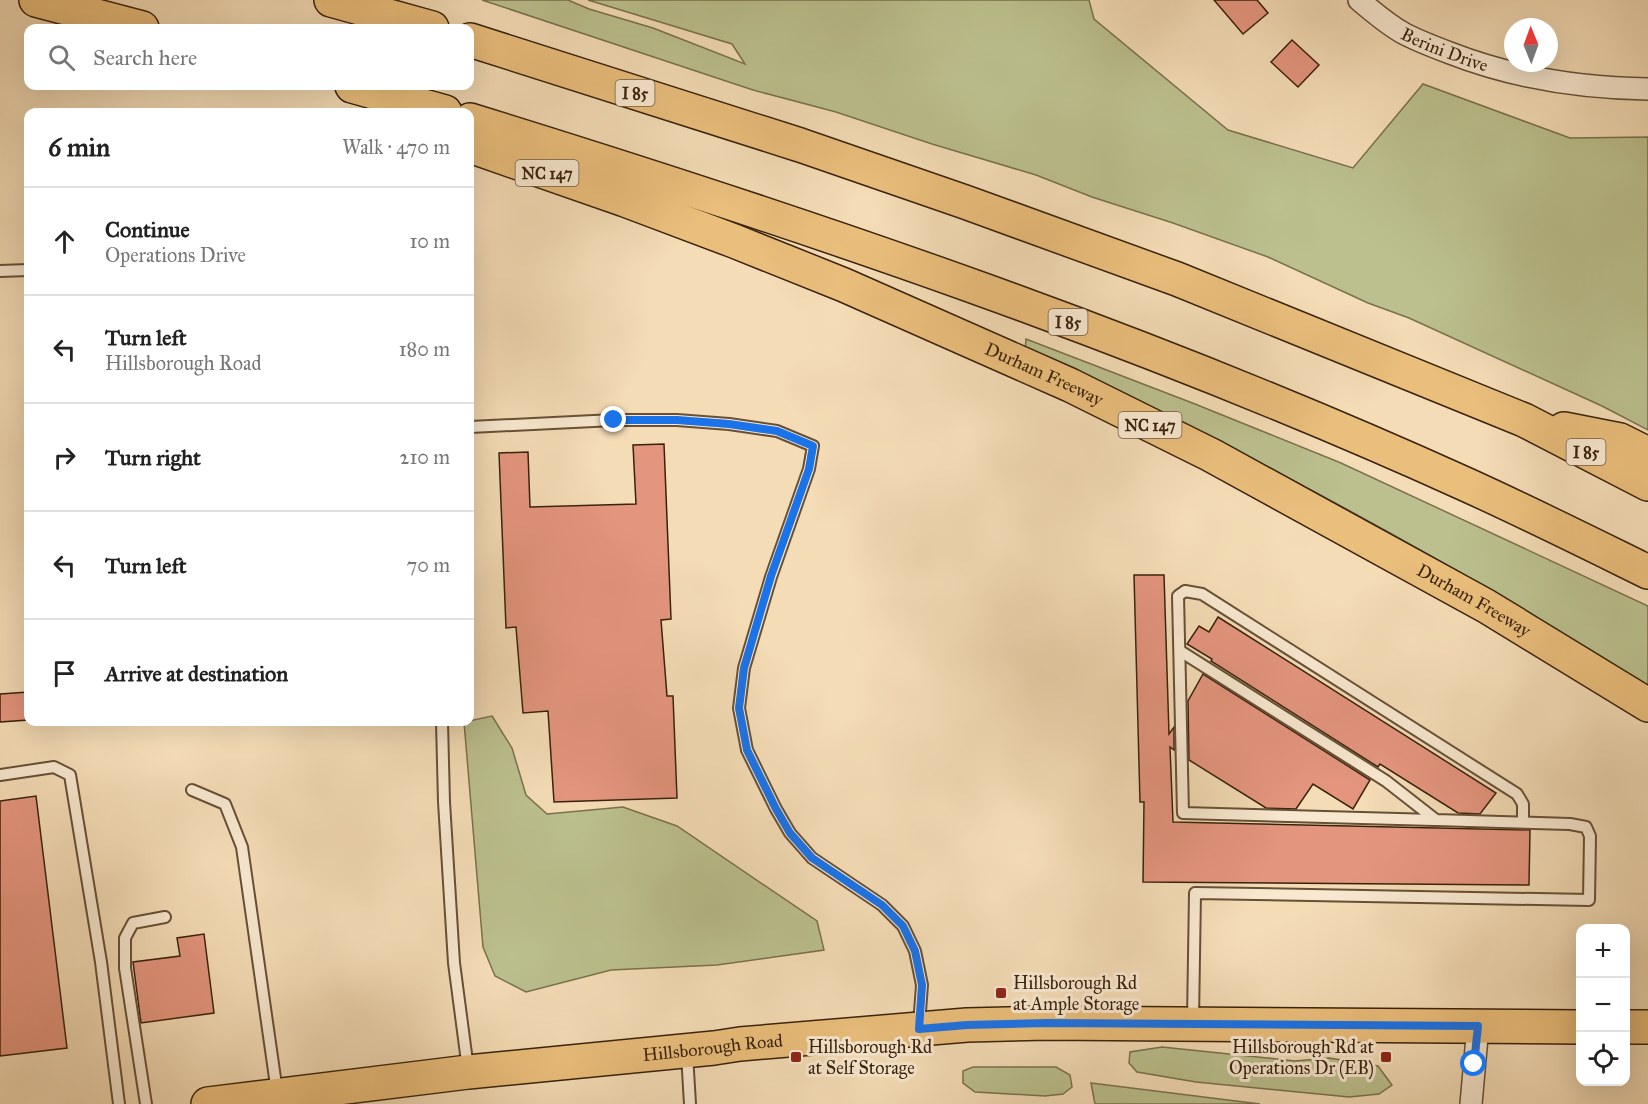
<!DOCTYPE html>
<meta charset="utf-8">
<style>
body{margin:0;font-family:"IM FELL Great Primer",serif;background:#f6f6f6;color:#222}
.controls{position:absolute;right:18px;bottom:18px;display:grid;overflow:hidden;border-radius:12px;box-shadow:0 6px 24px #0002}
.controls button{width:54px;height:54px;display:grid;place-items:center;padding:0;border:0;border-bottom:2px solid #e0e0e0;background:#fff;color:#222;font:30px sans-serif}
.compass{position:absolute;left:1504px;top:18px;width:54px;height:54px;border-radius:50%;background:#fff;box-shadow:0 6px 24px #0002;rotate:359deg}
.stop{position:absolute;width:18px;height:18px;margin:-14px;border:4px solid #1a73e8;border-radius:50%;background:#fff}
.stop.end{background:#1a73e8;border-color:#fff;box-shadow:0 2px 6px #0008}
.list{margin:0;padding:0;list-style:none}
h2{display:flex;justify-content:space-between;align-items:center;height:78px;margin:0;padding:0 24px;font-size:26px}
h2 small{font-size:20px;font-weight:400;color:#767676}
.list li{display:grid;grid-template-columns:39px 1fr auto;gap:18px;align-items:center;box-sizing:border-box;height:108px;padding:0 24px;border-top:2px solid #e0e0e0}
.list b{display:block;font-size:22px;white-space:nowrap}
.list p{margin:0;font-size:20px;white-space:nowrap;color:#767676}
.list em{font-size:20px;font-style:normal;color:#767676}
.icon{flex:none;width:33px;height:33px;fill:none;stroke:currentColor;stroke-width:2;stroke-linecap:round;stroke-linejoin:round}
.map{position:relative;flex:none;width:1648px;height:1104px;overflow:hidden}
.search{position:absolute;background:#fff;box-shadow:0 6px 24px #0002;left:24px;top:24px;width:450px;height:66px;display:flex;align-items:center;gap:15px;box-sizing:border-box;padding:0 21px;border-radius:12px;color:#767676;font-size:22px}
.panel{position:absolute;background:#fff;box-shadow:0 6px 24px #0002;left:24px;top:108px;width:450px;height:618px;border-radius:12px}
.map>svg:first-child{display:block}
.green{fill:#bbc08e;stroke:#7a714d;stroke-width:1.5}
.building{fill:#e4957e;stroke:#38220c;stroke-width:1.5}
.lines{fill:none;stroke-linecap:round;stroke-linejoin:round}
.lane-casing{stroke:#675036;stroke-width:14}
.street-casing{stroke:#675036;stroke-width:24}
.primary-casing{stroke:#38220c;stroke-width:36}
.highway-casing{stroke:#38220c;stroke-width:36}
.lane{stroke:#f8e8d0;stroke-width:10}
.street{stroke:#f8e8d0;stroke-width:21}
.primary{stroke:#eabe7b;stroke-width:33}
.highway{stroke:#eabe7b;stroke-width:33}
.route{stroke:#1a73e8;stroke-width:8}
.poi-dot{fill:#8f2418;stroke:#f8e8d0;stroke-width:2}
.labels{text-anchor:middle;stroke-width:6;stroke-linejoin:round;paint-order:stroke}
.shield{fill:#f8e8d0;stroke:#725d47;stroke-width:1.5}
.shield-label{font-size:16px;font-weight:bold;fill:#38220c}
.street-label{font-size:18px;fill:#38220c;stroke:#f8e8d0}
.poi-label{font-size:18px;fill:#38220c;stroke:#f8e8d0;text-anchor:start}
</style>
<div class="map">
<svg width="1648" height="1104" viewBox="0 0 1648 1104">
<rect width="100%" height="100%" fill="#f4dcb6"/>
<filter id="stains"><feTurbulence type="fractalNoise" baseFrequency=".00333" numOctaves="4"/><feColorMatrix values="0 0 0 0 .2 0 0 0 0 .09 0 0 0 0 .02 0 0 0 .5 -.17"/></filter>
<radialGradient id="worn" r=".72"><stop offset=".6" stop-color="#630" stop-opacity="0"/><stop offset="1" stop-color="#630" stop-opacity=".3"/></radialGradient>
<g class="green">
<path d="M482,0H568L589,9L653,28L745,64L732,44L588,0H1089L1094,19L1228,130L1353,168L1423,84L1570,138L1648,137V430L1602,406L1409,318L1368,303L1268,257L1173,223L1092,197L1036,175L932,144L836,112L753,90Z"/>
<path d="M1026,339L1195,404L1341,463L1648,606V686C1521,606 1391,531 1258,462C1182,422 1102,387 1025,350Z"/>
<path d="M492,716L512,748L526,795L547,814L623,807L677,826L817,921L824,950L717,965L611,970L526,992L495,976L483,947L464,722Z"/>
<path d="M1162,1047L1295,1061L1329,1058L1378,1066L1392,1085L1379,1094L1349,1097L1196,1082L1137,1072L1129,1063L1130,1052Z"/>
<path d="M973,1067H1056L1070,1075L1072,1087L1063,1094L1045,1096L975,1092L963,1083V1071Z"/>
<path d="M1091,1083L1260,1104H1095Z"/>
</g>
<g class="building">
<path d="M1214,0H1257L1268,13L1243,34Z"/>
<path d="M1292,40L1319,65L1298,87L1271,62Z"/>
<path d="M664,444L671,619L661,620L667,696H673L677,798L554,802L548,711L523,713L516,627L506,628L499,453L528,452L530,507L636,504L633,445Z"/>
<path d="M1134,575H1164L1169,734L1174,727V750L1170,747L1173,822L1530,830L1529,885L1143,882L1144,802H1140Z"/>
<path d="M1218,617L1496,793L1480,814L1458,813L1380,764L1378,767L1211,661L1212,659L1187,644L1199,626L1209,632Z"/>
<path d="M1203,674L1370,780L1353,809L1313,784L1296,809L1266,808L1189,760L1188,701Z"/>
<path d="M28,692V720L0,722V694Z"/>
<path d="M36,796L67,1048L0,1056V801Z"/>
<path d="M204,934L214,1013L141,1023L133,962L180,956L177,938Z"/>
</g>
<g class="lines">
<g class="lane-casing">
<g id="lane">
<path d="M0,271L28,270"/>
<path d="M470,427L614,420H677L729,424L777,431L813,446L809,469L771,577L744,668L739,708L747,750L776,809L790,833L812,858L882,905L903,926L915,951L922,985L919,1025"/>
<path d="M1180,651L1386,781L1436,820L1570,824L1586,827L1590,836L1589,900L1195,893L1193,1020"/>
<path d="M442,722L444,802L454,963L468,1069"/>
<path d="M0,775L54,767L70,775L101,962L119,1104"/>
<path d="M192,790L225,804L242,847L277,1092"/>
<path d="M1435,820L1183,813L1178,596L1185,591L1202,594L1517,794L1523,804V822"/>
<path d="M687,1054L690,1104"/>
<path d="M146,1104L125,968V938L133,923L165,917"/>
</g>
</g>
<g class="street-casing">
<g id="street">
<path id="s1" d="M1359,0C1373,12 1387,24 1403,33C1418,41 1434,47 1450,53C1514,78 1579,88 1648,89"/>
<path d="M1471,1104L1478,1026"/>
</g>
</g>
<g class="primary-casing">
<g id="primary">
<path d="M1626,1027H1648"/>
<path id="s2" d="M208,1104L468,1072L714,1048L740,1044L967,1025L1047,1023L1580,1027"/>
</g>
</g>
<g class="highway-casing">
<g id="highway">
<path d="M36,0L142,28"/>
<path d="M331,0L432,28"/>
<path d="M470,40L800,145L965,202L1177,279L1524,420L1648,484"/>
<path d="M352,86L445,112"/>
<path d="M470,120C807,224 1143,338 1465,484C1527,512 1587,542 1648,572"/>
<path id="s3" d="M470,146L625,200L734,241L844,285L1070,385L1211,455L1486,606L1648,705"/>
<path d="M1564,429L1620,440L1648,454"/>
</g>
</g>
<use href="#lane" class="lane"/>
<use href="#street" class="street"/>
<use href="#primary" class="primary"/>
<use href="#highway" class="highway"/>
</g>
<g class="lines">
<path class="route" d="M614,420H677L729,424L777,431L813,446L809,469L771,576L744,668L739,708L747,750L776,809L790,833L812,858L882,905L903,926L915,951L922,985L919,1029L967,1025L1047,1023L1478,1026L1474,1064"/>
</g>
<g class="poi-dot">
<rect x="995" y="987" width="12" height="12" rx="3"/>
<rect x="790" y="1051" width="12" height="12" rx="3"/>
<rect x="1380" y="1051" width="12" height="12" rx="3"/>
</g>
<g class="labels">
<g class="shield">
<rect x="615.5" y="80" width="39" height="26" rx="4.5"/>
<rect x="515.5" y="160" width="63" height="26" rx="4.5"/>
<rect x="1048.5" y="309" width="39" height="26" rx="4.5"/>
<rect x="1118.5" y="412" width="63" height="26" rx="4.5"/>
<rect x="1566.5" y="439" width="39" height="26" rx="4.5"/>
</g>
<g class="shield-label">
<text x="635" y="99">I 85</text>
<text x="547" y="179">NC 147</text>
<text x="1068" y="328">I 85</text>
<text x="1150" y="431">NC 147</text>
<text x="1586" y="458">I 85</text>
</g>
<g class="street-label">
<text dy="6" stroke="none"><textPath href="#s1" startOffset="100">Berini Drive</textPath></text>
<text dy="6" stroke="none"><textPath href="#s3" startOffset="618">Durham Freeway</textPath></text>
<text dy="6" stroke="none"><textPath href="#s3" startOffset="1104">Durham Freeway</textPath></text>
<text dy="6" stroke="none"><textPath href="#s2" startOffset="508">Hillsborough Road</textPath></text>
</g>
<g class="poi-label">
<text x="1013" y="989">Hillsborough Rd<tspan x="1013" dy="21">at Ample Storage</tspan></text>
<text x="808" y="1053">Hillsborough Rd<tspan x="808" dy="21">at Self Storage</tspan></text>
<text x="1374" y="1053" text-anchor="end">Hillsborough Rd at<tspan x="1374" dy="21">Operations Dr (EB)</tspan></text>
</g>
</g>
<rect width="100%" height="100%" filter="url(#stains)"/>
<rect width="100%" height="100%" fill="url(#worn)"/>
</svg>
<div class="controls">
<button>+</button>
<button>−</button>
<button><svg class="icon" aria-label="locate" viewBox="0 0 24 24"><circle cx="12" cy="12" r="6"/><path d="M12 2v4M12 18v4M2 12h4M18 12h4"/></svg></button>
</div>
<svg class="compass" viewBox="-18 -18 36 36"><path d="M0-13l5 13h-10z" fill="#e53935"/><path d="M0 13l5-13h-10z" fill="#767676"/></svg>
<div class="stop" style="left:1474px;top:1064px"></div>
<div class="stop end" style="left:614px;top:420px"></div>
<div class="search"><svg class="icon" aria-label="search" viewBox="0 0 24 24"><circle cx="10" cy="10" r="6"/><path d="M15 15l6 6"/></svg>Search here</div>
<section class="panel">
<h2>6 min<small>Walk · 470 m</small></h2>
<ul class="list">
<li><svg class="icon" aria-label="ahead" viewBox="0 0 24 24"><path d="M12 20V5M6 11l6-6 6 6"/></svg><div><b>Continue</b><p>Operations Drive</p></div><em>10 m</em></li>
<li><svg class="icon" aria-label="left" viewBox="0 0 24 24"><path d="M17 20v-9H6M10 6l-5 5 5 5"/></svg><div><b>Turn left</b><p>Hillsborough Road</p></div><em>180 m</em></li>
<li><svg class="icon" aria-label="right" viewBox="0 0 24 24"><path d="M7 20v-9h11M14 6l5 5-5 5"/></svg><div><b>Turn right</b></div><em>210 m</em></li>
<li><svg class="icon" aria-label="left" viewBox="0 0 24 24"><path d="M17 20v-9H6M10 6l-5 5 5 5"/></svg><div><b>Turn left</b></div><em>70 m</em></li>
<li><svg class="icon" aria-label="arrive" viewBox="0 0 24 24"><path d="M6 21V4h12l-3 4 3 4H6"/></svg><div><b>Arrive at destination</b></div></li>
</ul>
</section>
</div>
